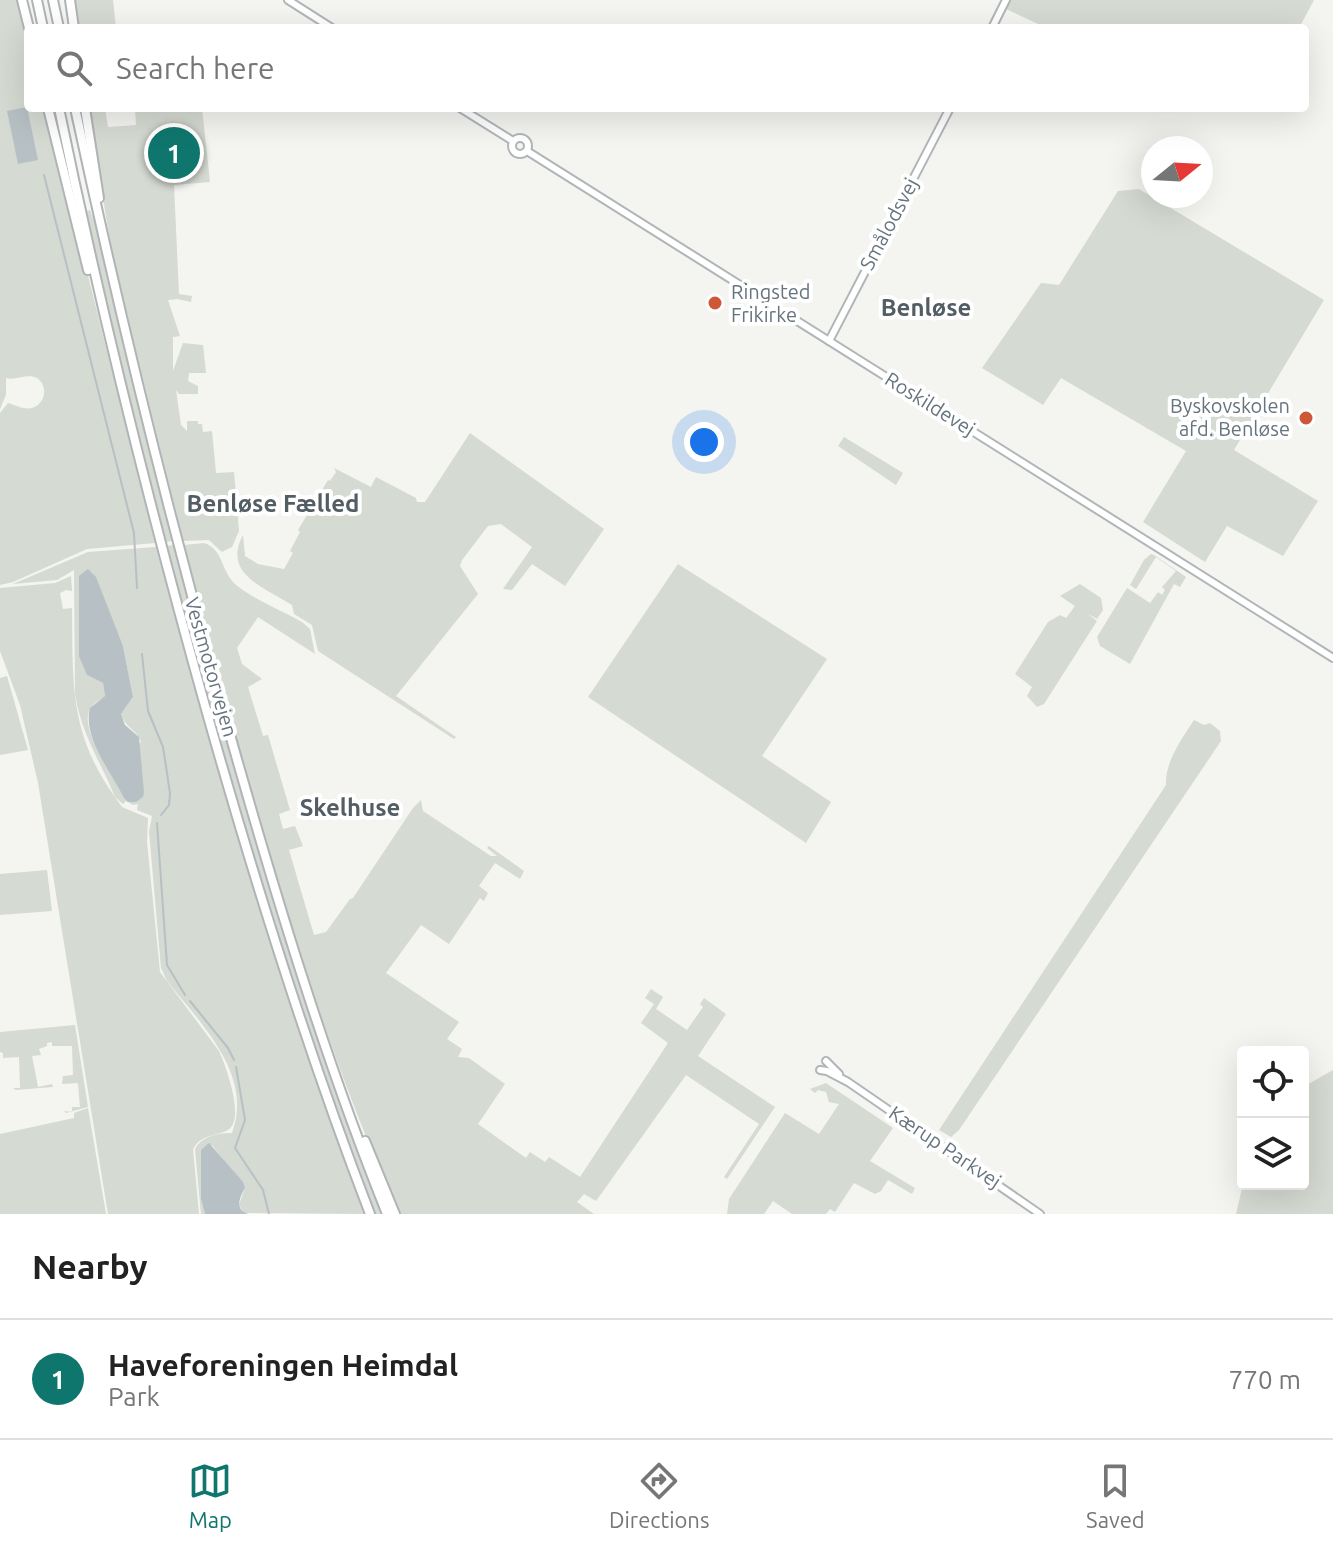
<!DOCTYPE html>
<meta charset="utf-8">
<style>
body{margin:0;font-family:Ubuntu,sans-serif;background:#f6f6f6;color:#222}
.controls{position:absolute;right:24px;bottom:24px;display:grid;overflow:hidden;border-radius:8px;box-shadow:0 8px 32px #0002}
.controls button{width:72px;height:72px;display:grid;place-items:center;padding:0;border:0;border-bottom:2px solid #e0e0e0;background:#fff;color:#222;font:40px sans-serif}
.compass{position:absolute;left:1141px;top:136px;width:72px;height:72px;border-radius:50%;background:#fff;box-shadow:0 8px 32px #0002;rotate:72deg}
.you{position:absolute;left:704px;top:442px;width:28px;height:28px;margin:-20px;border:6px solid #fff;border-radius:50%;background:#1a73e8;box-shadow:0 0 0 12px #1a73e833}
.badge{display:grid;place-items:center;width:52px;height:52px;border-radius:50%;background:#0f766e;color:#fff;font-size:26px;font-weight:700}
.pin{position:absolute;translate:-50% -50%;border:4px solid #fff;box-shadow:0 2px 8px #0006}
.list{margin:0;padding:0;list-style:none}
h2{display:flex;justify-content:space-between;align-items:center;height:104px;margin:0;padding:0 32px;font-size:34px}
h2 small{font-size:26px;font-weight:400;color:#767676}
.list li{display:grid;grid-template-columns:52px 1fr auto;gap:24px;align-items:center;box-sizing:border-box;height:120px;padding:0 32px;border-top:2px solid #e0e0e0}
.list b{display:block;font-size:30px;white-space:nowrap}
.list p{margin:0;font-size:26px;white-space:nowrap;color:#767676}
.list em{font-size:26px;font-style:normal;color:#767676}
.icon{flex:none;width:44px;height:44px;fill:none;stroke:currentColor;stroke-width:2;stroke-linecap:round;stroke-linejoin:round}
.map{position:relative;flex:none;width:1333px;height:1214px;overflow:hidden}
.search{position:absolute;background:#fff;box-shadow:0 8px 32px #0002;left:24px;right:24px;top:24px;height:88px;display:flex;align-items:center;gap:20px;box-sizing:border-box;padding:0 28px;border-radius:8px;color:#767676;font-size:30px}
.sheet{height:224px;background:#fff}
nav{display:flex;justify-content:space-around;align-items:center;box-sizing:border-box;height:112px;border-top:2px solid #e0e0e0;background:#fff;font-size:22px;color:#767676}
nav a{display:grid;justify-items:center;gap:4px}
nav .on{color:#0f766e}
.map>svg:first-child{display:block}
.green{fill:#d5dad2;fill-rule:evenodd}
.water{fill:#b7c0c4}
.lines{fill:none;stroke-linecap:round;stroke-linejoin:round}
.stream{stroke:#b7c0c4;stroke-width:2}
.secondary-casing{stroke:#b0b5b8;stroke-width:10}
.highway-casing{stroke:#b0b4b6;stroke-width:12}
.secondary{stroke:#fff;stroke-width:6}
.highway{stroke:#fff;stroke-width:8}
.poi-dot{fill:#ce5736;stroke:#fff;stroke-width:3}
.labels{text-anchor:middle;stroke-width:8;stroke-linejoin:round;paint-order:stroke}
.street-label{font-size:20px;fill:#66747e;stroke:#fff}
.poi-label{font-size:20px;fill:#66747e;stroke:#fff;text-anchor:start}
.quarter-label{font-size:24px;font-weight:bold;fill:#535d64;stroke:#fff}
</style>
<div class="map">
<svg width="1333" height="1214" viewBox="0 0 1333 1214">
<rect width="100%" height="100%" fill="#f4f4f1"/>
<g class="green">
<path d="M0,0H18L28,37V108H46L155,543L87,549L13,582L0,585V413L8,403C15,405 23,410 32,408C45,405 49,386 37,378C27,373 16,381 6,378V395L0,409Z"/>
<path d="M74,0H113L116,28H76Z"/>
<path d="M1011,0H1314L1299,28H1047L1006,9Z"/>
<path d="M88,108H105L108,127L136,125L135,108H202L210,182L174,185L179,294L192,296L191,302L177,299L168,300L180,336L173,337V371L183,343L203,345L206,373H189L188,381L198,386V394H179L176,390L181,425L187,431V421H198V424H202L203,432L212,431L216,473L234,472L239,531L232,547L222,552L209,540L183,541L113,259Z"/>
<path d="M1139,189L1324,300L1234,450L1318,501L1283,556L1227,526L1205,562L1143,522L1186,451L1061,378L1043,405L982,368L1041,283L1059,285L1118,191Z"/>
<path d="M90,210L98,232L173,541L164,542L89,233L87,211Z"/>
<path d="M470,433L604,529L565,586L532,564L512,590L503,589L532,547L501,524L488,526L462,560L460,566L478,594L396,696L456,737L454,739L318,651L312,625L294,614L292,605C264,587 222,574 243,535L245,556L258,564L284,569L293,553L290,551L300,532L298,530L328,480L330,481L336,472L334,468L371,487L376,477L416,498L417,502H425Z"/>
<path d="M844,437L903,473L896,485L838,446Z"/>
<path d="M204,543C223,549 221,570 234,583C250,598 283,611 302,622L310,629L315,654L258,617L237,648L242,664L262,679L248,687L263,736L268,735L290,810L279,814L283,829L295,826L303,846L289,850L314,935L326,932L350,899L353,898L413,808L421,800L423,811L491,856H497L487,848L489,846L524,871L520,879L495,863L479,886L488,893L484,901L480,898L449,944L421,925L386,973L459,1022L447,1039L462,1049L458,1057L469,1058L505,1084L478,1124L526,1158L530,1152L545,1162L549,1157L580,1177L668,1043L641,1023L654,1004L645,998L651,989L663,997L656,1009L687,1030L703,1007L700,1004L704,998L726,1014L698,1056L775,1107L727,1179L724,1177L759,1124L686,1075L596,1201L584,1194L577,1202L594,1214H399C303,1000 244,770 184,545Z"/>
<path d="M174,545L231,755L276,906L384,1214H374C287,997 226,771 165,546Z"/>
<path d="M156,547C216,773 282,996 364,1214L244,1213L239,1205L245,1188L212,1145L201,1199L205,1214H201L195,1149C202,1136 218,1133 232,1133C254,1074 200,1023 167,981L161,968L149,831L152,816L137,810L138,804L133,805L126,801L123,804L115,797L122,807L148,818L147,842L160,972L219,1051C226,1066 247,1123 226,1131C212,1137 202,1134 193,1149L199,1214H108L38,783L20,705L0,651V588L55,583L71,576L72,591L66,590L60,593L63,609L72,608C73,683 69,733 115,797C100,760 82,736 75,694L74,570L57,580L13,584L88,552ZM92,572L123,646L133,697L121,714C127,730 137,729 141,742L110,770C101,756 81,726 90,709C93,703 101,700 105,696L103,683L87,675L79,657Z"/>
<path d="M1151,554L1154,555L1186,577L1180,587L1174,584L1130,664L1100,646L1097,637L1127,588L1150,603L1158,592L1162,595L1165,590L1162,587L1176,571L1156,557L1136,589L1130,585L1144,560Z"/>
<path d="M678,564L827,659L762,756L831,802L806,843L588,697Z"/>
<path d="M1080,584L1101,598L1103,610L1097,619L1087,613L1097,621L1044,704L1037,707L1027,696L1032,687L1015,674L1048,622L1060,615L1066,618L1075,606L1060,596Z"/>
<path d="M7,676L28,750L0,755V678Z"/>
<path d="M1194,720L1204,725L1210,723L1220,731L1221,741L959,1130L951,1137L939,1130L1166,785C1165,761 1182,739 1194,720Z"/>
<path d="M47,870L52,911L0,915V874Z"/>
<path d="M75,1025L88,1107L66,1113L64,1111L72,1112V1107H80L78,1083L62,1084L63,1076L73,1075L72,1046H52V1042L47,1043V1046L39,1049L41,1055L32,1056L38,1087L52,1084L53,1087L16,1090L13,1088H20L19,1057L3,1058V1053L0,1052V1032Z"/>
<path d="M1333,1070V1214H1236L1243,1184H1303V1087Z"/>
<path d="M826,1083L893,1128L870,1161L915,1188L912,1194L888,1180L881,1191L875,1194L854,1183L835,1212L830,1209L826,1214H792L773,1201L764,1214H727L729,1199L785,1113L819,1134L839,1104L829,1102L826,1092L818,1090L815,1093L810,1089Z"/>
<path d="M88,1108L106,1214H0V1134L74,1118V1113Z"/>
</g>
<g class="water">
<path d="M27,107L38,160L18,164L7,111Z"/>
<path d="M88,569L96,577L123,646L133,697L121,714L125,725L139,737L144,792L143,797L136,802H128L124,798C112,773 82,737 90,708L105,696L103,683L87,675L79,657V576Z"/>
<path d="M209,1143L243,1182L245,1188C240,1197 234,1209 248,1214H205L201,1199V1150Z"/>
</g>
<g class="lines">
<g class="stream">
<path d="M44,175L134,533L137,588"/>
<path d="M142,654L148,711L163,747L170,793L169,805L161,815"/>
<path d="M157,823L167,965L185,995"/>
<path d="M190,1001L228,1048L234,1060"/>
<path d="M236,1067L245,1120L235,1148L263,1190L269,1214"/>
</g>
<g class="secondary-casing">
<g id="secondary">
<path d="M288,0L332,28"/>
<path d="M992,28L1006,0"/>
<path d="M460,108L513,141"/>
<circle cx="520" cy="146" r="8"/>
<path d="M527,151L1333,658"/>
<path d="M829,341L950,108"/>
<path d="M826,1061L839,1074"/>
<path d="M820,1070L827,1071L848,1082L1040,1214"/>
</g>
</g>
<g class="highway-casing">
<g id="highway">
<path d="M22,0L29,28"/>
<path d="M37,0L43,28"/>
<path d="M53,0L59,28"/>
<path d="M70,0L74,28"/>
<path d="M48,108L88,270"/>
<path d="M59,108C101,312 151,513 207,713C255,883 307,1050 370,1214"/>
<path d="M75,108C120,318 171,525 229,731C275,894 324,1057 387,1214"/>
<path d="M85,108L99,198"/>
<path d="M365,1141L395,1214"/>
</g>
</g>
<use href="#secondary" class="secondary"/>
<use href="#highway" class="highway"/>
</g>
<g class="poi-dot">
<circle cx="715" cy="303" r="8"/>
<circle cx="1306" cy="418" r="8"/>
</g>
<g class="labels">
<g class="street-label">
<text transform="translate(889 224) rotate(-62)" y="7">Smålodsvej</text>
<text transform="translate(930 404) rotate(32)" y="7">Roskildevej</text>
<text transform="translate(211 667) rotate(74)" y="7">Vestmotorvejen</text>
<text transform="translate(945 1147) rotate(34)" y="7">Kærup Parkvej</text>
</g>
<g class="poi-label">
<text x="731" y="299">Ringsted<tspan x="731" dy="23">Frikirke</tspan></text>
<text x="1290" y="413" text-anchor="end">Byskovskolen<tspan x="1290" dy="23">afd. Benløse</tspan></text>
</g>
<g class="quarter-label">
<text x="926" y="316">Benløse</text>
<text x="273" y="512">Benløse Fælled</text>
<text x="350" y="816">Skelhuse</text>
</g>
</g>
</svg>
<div class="controls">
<button><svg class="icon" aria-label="locate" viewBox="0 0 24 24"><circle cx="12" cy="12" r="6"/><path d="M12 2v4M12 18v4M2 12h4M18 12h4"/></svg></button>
<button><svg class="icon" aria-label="layers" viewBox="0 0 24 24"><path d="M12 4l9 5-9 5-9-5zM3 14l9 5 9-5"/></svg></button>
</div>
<svg class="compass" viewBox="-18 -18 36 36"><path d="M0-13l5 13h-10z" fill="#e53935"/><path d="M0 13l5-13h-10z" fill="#767676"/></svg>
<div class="you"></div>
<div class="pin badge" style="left:174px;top:153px">1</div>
<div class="search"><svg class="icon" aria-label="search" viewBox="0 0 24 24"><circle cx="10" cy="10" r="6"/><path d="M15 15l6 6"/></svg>Search here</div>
</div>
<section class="sheet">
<h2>Nearby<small></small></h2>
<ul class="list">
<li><span class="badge">1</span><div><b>Haveforeningen Heimdal</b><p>Park</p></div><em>770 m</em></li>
</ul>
</section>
<nav>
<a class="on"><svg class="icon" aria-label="map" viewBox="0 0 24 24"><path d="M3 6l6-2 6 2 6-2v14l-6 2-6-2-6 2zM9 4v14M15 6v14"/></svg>Map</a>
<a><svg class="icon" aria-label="directions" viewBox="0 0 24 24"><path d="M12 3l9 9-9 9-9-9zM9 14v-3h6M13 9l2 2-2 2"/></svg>Directions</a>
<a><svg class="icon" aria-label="saved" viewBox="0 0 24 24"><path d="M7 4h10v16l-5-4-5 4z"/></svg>Saved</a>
</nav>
